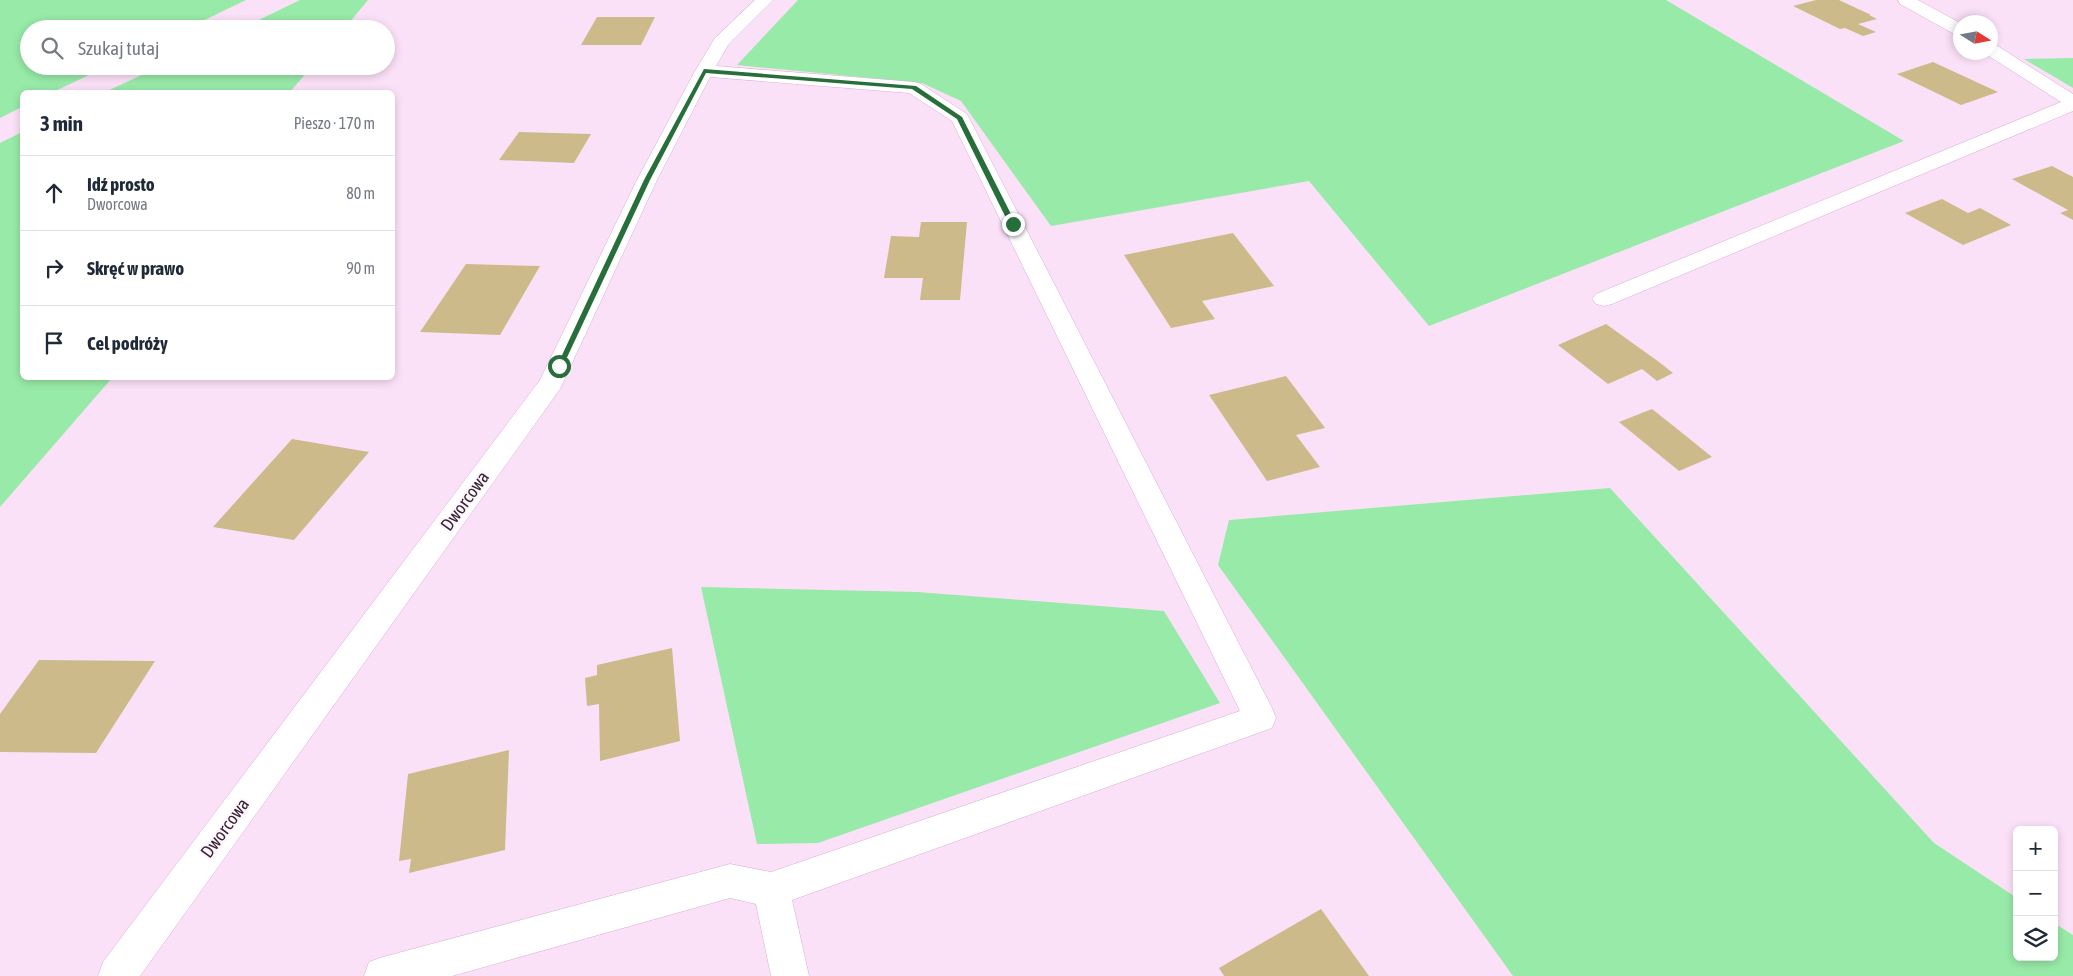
<!DOCTYPE html>
<html lang="pl">
<meta charset="utf-8">
<style>
body{margin:0;font-family:"Asap Condensed",sans-serif;background:#f6f6f7;color:#1f2937}
.controls{position:absolute;right:15px;bottom:15px;display:grid;overflow:hidden;border-radius:8px;box-shadow:0 2px 8px #0003}
.controls button{width:45px;height:45px;display:grid;place-items:center;padding:0;border:0;border-bottom:1px solid #e0e1e3;background:#fff;color:#1f2937;font:25px sans-serif}
.compass{position:absolute;left:1953px;top:15px;width:45px;height:45px;border-radius:50%;background:#fff;box-shadow:0 2px 8px #0003;rotate:101deg}
.stop{position:absolute;width:15px;height:15px;margin:-11px;border:4px solid #276e3b;border-radius:50%;background:#fff}
.stop.end{background:#276e3b;border-color:#fff;box-shadow:0 1px 5px #0008}
.list{margin:0;padding:0;list-style:none}
h2{display:flex;justify-content:space-between;align-items:center;height:65px;margin:0;padding:0 20px;font-size:21px}
h2 small{font-size:16px;font-weight:400;color:#747a83}
.list li{display:grid;grid-template-columns:32px 1fr auto;gap:15px;align-items:center;box-sizing:border-box;height:75px;padding:0 20px;border-top:1px solid #e0e1e3}
.list b{display:block;font-size:19px;white-space:nowrap}
.list p{margin:0;font-size:16px;white-space:nowrap;color:#747a83}
.list em{font-size:16px;font-style:normal;color:#747a83}
.icon{flex:none;width:28px;height:28px;fill:none;stroke:currentColor;stroke-width:2;stroke-linecap:round;stroke-linejoin:round}
.map{position:relative;flex:none;width:2073px;height:976px;overflow:hidden}
.search{position:absolute;background:#fff;box-shadow:0 2px 8px #0003;left:20px;top:20px;width:375px;height:55px;display:flex;align-items:center;gap:12px;box-sizing:border-box;padding:0 18px;border-radius:28px;color:#747a83;font-size:19px}
.panel{position:absolute;background:#fff;box-shadow:0 2px 8px #0003;left:20px;top:90px;width:375px;height:290px;border-radius:8px}
.map>svg:first-child{display:block}
.green{fill:#98eaa8}
.building{fill:#cdba8a}
.lines{fill:none;stroke-linecap:round;stroke-linejoin:round}
.minor-casing{stroke:#d7aed3;stroke-width:1}
.minor{fill:#fff;fill-rule:evenodd}
.route{fill:#276e3b}
.labels{text-anchor:middle;stroke-width:4.5;stroke-linejoin:round;paint-order:stroke}
.street-label{font-size:18px;fill:#332332;stroke:#fef5fc}
</style>
<div class="map">
<svg width="2073" height="976" viewBox="0 0 2073 976">
<rect width="100%" height="100%" fill="#fbe1f8"/>
<g class="green">
<path d="M0,0H246L186,29H29V66H108L53,92H22V107L0,118Z"/>
<path d="M300,0H368L344,29H240Z"/>
<path d="M798,0H1666L1904,141L1429,326L1309,181L1051,226L961,101L922,83L737,65Z"/>
<path d="M2073,58V88L2024,59Z"/>
<path d="M161,66H312L290,92H105Z"/>
<path d="M22,132V378H112L0,507V143Z"/>
<path d="M1610,488L1934,843L2017,898V957H2054V923L2073,935V976H1513L1218,565L1229,520Z"/>
<path d="M701,587L917,592L1164,611L1220,703L818,843L757,844Z"/>
</g>
<g class="building">
<path d="M1816,0H1839L1871,15H1869L1877,19L1858,24L1876,32L1863,36L1845,28L1840,29L1793,6Z"/>
<path d="M597,17H655L641,45H581Z"/>
<path d="M1933,62L1998,92L1961,105L1897,74Z"/>
<path d="M519,132L591,134L574,163L499,160Z"/>
<path d="M2052,166L2073,177V220L2060,213L2068,210L2012,179Z"/>
<path d="M1942,199L1968,213L1980,208L2011,225L1963,245L1905,213Z"/>
<path d="M921,222H967L960,300H920L923,278H884L891,236L919,237Z"/>
<path d="M1233,233L1274,286L1202,301L1215,319L1171,328L1124,255Z"/>
<path d="M466,264L540,266L500,335L420,332Z"/>
<path d="M1606,324L1659,362L1673,373L1657,381L1642,369L1608,384L1558,345Z"/>
<path d="M1286,376L1325,428L1296,435L1320,467L1267,481L1209,395Z"/>
<path d="M1652,409L1676,428L1712,457L1679,471L1619,422Z"/>
<path d="M292,439L369,452L294,540L213,527Z"/>
<path d="M672,648L680,741L600,761L599,704L587,706L585,678L597,675V665Z"/>
<path d="M39,660L155,661L96,753L0,752V714Z"/>
<path d="M509,750L505,850L409,873L411,859L399,861L408,774Z"/>
<path d="M1321,909L1369,976H1224L1219,968Z"/>
</g>
<g class="lines">
<g class="minor-casing">
<g id="minor">
<path d="M755,0H773L728,45L716,66L914,82L921,84L967,114L1272,708L1276,718L1272,728L792,900L809,976H771L756,904L730,898L452,976H364L369,962L383,957L730,864L771,872L1240,711L952,121L909,93L710,77L657,180L560,389L140,976H98L103,962L540,380L637,180L695,71L715,38Z"/>
<path d="M1898,0H1918L1960,23V35L1954,34L1900,4Z"/>
<path d="M1990,44L1996,45L2073,94V111L1612,304L1604,306L1596,304L1592,299L1596,294L2061,102L1984,53L1990,52Z"/>
</g>
</g>
<use href="#minor" class="minor"/>
</g>
<path class="route" d="M704,69L916,86L962,117L1016,224L1013,226L1009,224L957,119L912,89L706,73L650,180L563,366L556,368L644,180Z"/>
<g class="labels">
<g class="street-label">
<text transform="translate(465 501) rotate(-54)" y="6">Dworcowa</text>
<text transform="translate(225 828) rotate(-54)" y="6">Dworcowa</text>
</g>
</g>
</svg>
<div class="controls">
<button>+</button>
<button>−</button>
<button><svg class="icon" aria-label="layers" viewBox="0 0 24 24"><path d="M12 4l9 5-9 5-9-5zM3 14l9 5 9-5"/></svg></button>
</div>
<svg class="compass" viewBox="-18 -18 36 36"><path d="M0-13l5 13h-10z" fill="#e53935"/><path d="M0 13l5-13h-10z" fill="#747a83"/></svg>
<div class="stop" style="left:559px;top:366px"></div>
<div class="stop end" style="left:1013px;top:224px"></div>
<div class="search"><svg class="icon" aria-label="search" viewBox="0 0 24 24"><circle cx="10" cy="10" r="6"/><path d="M15 15l6 6"/></svg>Szukaj tutaj</div>
<section class="panel">
<h2>3 min<small>Pieszo · 170 m</small></h2>
<ul class="list">
<li><svg class="icon" aria-label="ahead" viewBox="0 0 24 24"><path d="M12 20V5M6 11l6-6 6 6"/></svg><div><b>Idź prosto</b><p>Dworcowa</p></div><em>80 m</em></li>
<li><svg class="icon" aria-label="right" viewBox="0 0 24 24"><path d="M7 20v-9h11M14 6l5 5-5 5"/></svg><div><b>Skręć w prawo</b></div><em>90 m</em></li>
<li><svg class="icon" aria-label="arrive" viewBox="0 0 24 24"><path d="M6 21V4h12l-3 4 3 4H6"/></svg><div><b>Cel podróży</b></div></li>
</ul>
</section>
</div>
